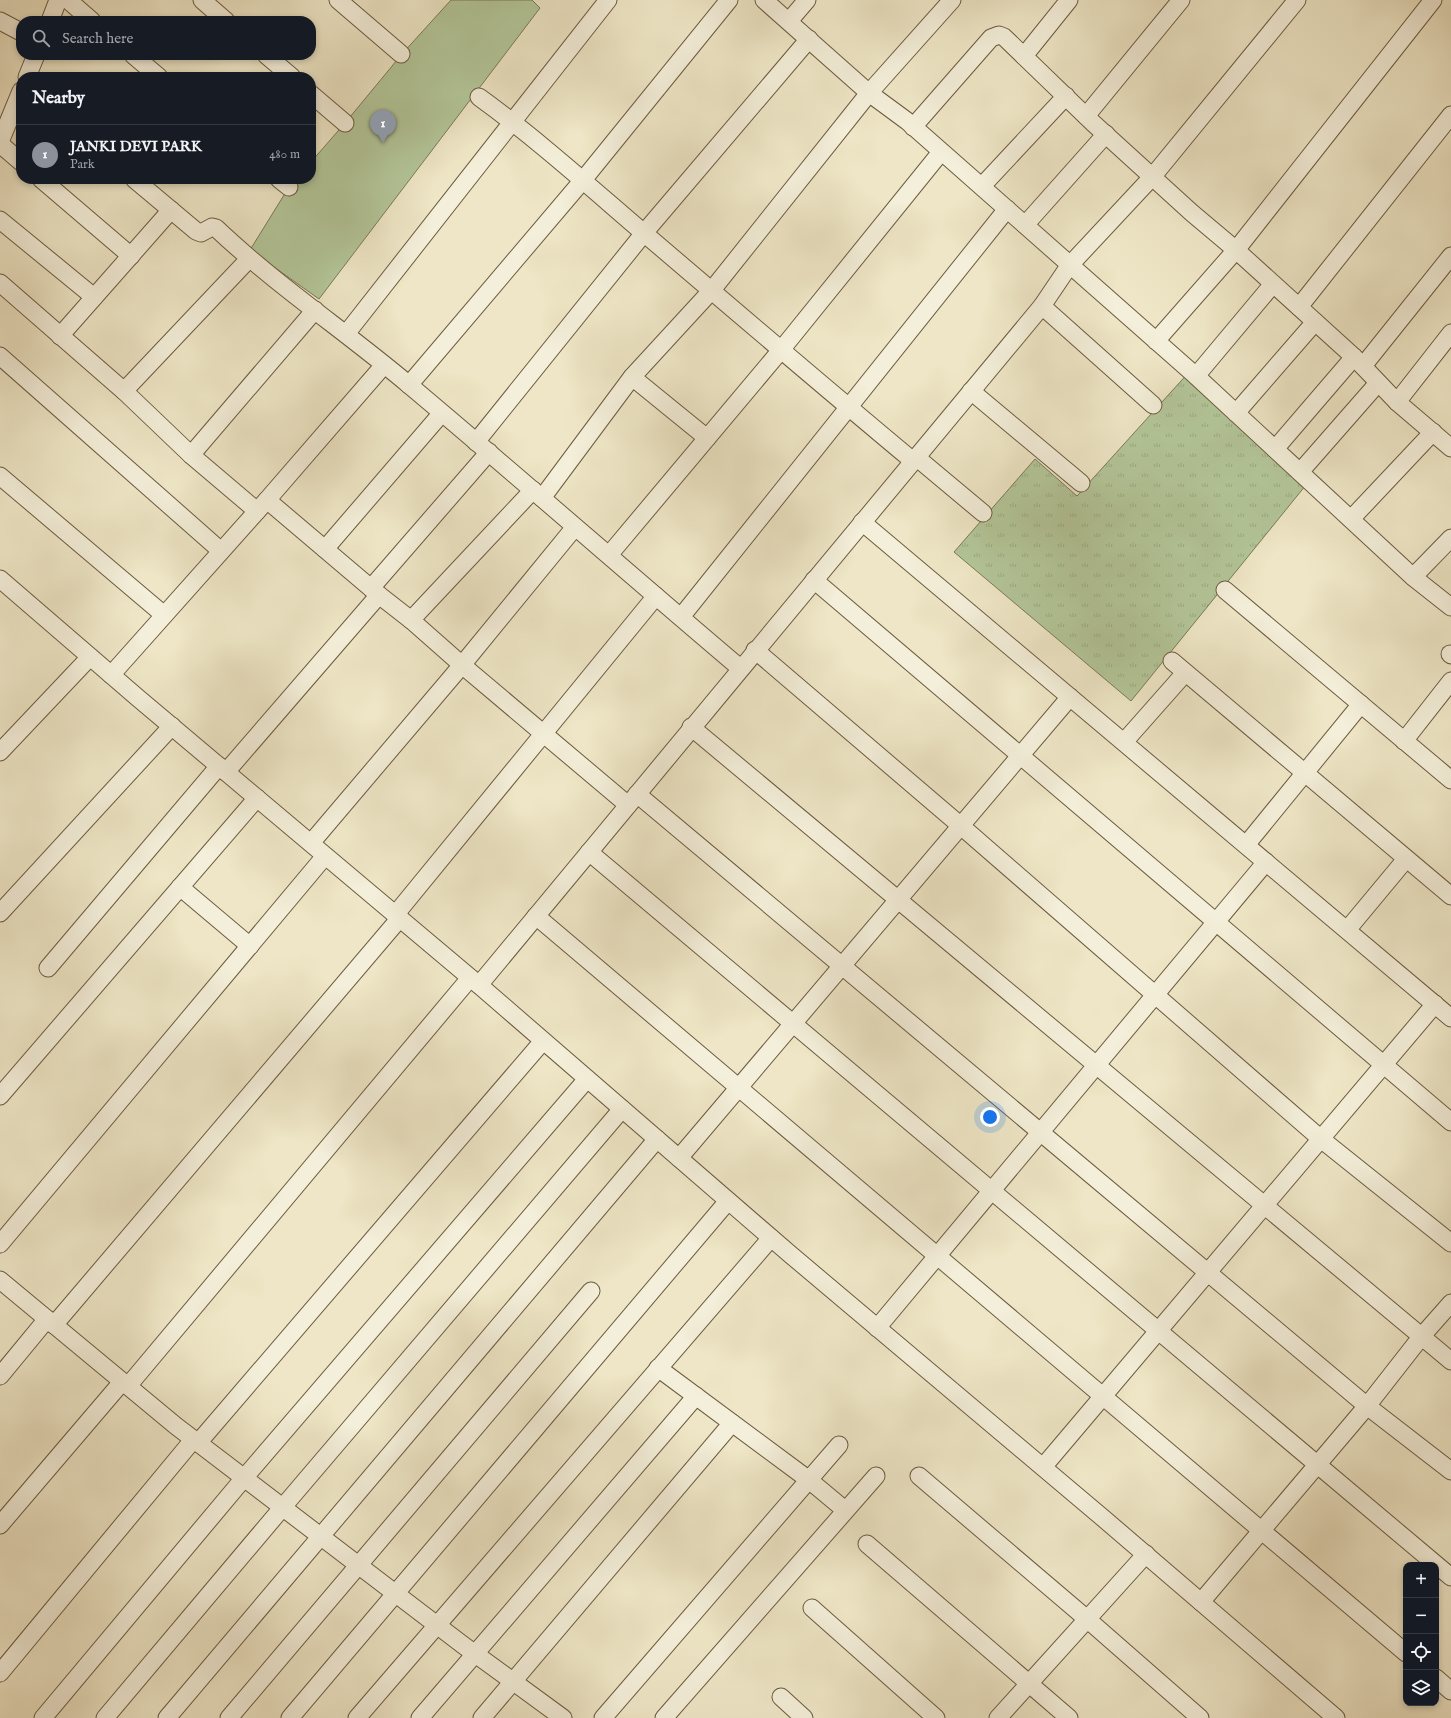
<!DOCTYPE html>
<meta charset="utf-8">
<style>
body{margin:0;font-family:"IM FELL English",serif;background:#20242c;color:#f1f3f6}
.controls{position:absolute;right:12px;bottom:12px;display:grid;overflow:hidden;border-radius:8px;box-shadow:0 2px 6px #0003}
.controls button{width:36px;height:36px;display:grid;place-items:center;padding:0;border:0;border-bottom:1px solid #363941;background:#171b24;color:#f1f3f6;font:20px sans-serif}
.you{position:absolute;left:990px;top:1117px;width:14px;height:14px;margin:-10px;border:3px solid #fff;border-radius:50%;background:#1a73e8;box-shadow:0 0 0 6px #1a73e833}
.badge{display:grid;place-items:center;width:26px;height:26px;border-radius:50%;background:#8c9099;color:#fff;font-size:13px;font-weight:700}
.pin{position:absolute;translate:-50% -33px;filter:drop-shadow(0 1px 2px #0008)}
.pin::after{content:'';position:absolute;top:21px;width:14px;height:12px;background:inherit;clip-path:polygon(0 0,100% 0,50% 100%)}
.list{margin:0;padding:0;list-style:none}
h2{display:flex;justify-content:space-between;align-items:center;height:52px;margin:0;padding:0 16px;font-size:17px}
h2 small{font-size:13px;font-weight:400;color:#9ea1a6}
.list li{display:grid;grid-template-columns:26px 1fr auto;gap:12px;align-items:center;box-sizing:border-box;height:60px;padding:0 16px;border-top:1px solid #363941}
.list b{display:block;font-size:15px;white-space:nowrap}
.list p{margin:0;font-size:13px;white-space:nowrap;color:#9ea1a6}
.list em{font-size:13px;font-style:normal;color:#9ea1a6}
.icon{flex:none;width:22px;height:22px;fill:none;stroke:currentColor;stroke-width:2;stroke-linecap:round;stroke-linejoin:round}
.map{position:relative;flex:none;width:1451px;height:1718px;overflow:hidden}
.search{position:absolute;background:#171b24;box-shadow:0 2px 6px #0003;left:16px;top:16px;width:300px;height:44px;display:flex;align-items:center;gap:10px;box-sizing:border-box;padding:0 14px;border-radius:16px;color:#9ea1a6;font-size:15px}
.panel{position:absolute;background:#171b24;box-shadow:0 2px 6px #0003;left:16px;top:72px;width:300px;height:112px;border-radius:16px}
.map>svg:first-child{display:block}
.grass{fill:url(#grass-tufts);stroke:#7a7a56}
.green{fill:#b3c699;stroke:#7a7a56}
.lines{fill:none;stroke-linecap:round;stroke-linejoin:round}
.minor-casing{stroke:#6c5b40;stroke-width:19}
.minor{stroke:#f4efda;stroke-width:17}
</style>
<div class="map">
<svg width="1451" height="1718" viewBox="0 0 1451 1718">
<defs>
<pattern id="grass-tufts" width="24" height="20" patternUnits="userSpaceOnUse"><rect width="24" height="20" fill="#b3c699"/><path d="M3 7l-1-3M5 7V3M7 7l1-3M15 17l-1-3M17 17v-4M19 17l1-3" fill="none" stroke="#9baa83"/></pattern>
</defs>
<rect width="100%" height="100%" fill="#eee6c6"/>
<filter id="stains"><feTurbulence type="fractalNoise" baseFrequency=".005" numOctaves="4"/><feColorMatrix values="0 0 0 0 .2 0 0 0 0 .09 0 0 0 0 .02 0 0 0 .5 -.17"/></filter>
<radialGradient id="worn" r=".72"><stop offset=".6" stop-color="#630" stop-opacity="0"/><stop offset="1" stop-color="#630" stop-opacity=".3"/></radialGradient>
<path class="grass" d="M1190,371L1310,480L1131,701L954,552L1035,459L1077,496Z"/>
<path class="green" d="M451,0H532L540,8L319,299L250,250L289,187L296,179H311V162L345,123L402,54Z"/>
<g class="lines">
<g class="minor-casing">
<g id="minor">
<path d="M68,0L92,21"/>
<path d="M202,0L226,21"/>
<path d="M338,0L401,54"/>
<path d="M764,0L869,93L907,121L1196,376L1413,577L1451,607"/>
<path d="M0,21L21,32"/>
<path d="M50,21L58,0"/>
<path d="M789,21L807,0"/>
<path d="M133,55L159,77"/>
<path d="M266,55L292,77"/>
<path d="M1024,56L1069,0"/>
<path d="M27,77L36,55"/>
<path d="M311,94L345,123"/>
<path d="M479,97C537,139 590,187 645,234C734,310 823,386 913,461"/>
<path d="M1086,116L1181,0"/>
<path d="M913,127L991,38L999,35L1004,37L1093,123L1192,213L1236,250L1354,357L1397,402L1451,448"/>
<path d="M0,142L21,91"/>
<path d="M0,144L21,162"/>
<path d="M41,179L131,256"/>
<path d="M134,179L196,231L201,233L212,227L216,228C276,285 345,331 408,384C520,478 629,574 740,668"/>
<path d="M279,179L289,187"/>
<path d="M982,186L1066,96"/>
<path d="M0,220L94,297"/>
<path d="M1025,225L1106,134"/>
<path d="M0,283L124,391L191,455L257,511"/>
<path d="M1042,306L1153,405"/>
<path d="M1299,307L1451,115"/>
<path d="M346,334L608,0"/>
<path d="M60,336L171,210"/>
<path d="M1156,341L1236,250L1433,0"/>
<path d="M0,356L221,551"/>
<path d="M1363,366L1451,256"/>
<path d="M1196,376L1273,284"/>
<path d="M632,377L707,438"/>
<path d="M409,385L583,180L729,0"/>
<path d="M124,391L249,259"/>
<path d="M971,391L1081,483"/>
<path d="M1397,402L1451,333"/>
<path d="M1236,413L1315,322"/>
<path d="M476,442L644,233L809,39"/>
<path d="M1275,449L1354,357"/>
<path d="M191,455L315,310"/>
<path d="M916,457L983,513"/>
<path d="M1300,472L1378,383"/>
<path d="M0,476L164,615"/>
<path d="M542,498L632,377L712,290L869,93L952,0"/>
<path d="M267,500L379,595L411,620L462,665L628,805"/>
<path d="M1351,519L1433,432"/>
<path d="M862,522L1451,1018"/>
<path d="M325,549L441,414"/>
<path d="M609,555L781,350L941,152"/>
<path d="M1413,577L1451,538"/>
<path d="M0,579L138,698L479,985L791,1255L1103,1518L1336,1718"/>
<path d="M814,580L1451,1122"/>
<path d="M371,588L489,452"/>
<path d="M1225,590L1451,780"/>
<path d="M681,617L1007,209"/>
<path d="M411,620L533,490"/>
<path d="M755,650L961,826L1321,1139L1451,1243"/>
<path d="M1450,654L1451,655"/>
<path d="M1172,661L1451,896"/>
<path d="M111,675L267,500L384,365"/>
<path d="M691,727L1451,1361"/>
<path d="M1404,741L1451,681"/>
<path d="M1124,742L1185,673"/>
<path d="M0,752L90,657"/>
<path d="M226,772L379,595"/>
<path d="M637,794L1367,1406L1451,1471"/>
<path d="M311,843L462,665L575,527"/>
<path d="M1246,845L1361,704"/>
<path d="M589,852L1451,1577"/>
<path d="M180,887L250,946"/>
<path d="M0,913L172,726"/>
<path d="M395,915L656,596"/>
<path d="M536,916L1406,1653"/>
<path d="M1347,930L1406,859"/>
<path d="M48,968L219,766"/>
<path d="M479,985L1042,306L1069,266L1153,176L1297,0"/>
<path d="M0,1096L257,798"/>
<path d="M679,1158L1070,697"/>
<path d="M0,1244L325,856"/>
<path d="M0,1280L176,1426L463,1645L563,1718"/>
<path d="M54,1325L400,918"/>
<path d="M877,1328L1266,862"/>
<path d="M658,1368L809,1480L845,1510"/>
<path d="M0,1376L47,1319"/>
<path d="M128,1386L470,978"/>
<path d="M198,1443L543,1041"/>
<path d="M1043,1467L1435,1004"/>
<path d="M919,1476L1087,1619L1200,1718"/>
<path d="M0,1525L122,1382"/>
<path d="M867,1544L1069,1718"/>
<path d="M1201,1602L1367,1406L1421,1337L1451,1303"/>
<path d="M812,1608L936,1718"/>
<path d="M0,1673L193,1440"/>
<path d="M1436,1678L1451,1691"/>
<path d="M781,1697L804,1718"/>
<path d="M43,1718L244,1478L587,1079"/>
<path d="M105,1718L282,1508L622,1109"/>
<path d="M167,1718L657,1139"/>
<path d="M229,1718L591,1291"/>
<path d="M290,1718L728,1201"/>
<path d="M357,1718L771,1238"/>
<path d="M420,1718L696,1396"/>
<path d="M482,1718L732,1423"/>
<path d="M603,1718L839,1445"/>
<path d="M664,1718L876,1476"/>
<path d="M998,1718L1146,1554"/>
</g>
</g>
<use href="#minor" class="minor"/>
</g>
<rect width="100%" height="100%" filter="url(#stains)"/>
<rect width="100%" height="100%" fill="url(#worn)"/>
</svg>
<div class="controls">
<button>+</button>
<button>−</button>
<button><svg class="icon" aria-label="locate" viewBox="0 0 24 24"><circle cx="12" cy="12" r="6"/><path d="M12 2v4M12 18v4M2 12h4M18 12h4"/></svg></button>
<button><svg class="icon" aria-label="layers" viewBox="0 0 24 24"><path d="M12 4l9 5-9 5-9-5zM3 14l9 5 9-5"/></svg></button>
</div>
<div class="you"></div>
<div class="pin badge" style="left:383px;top:143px">1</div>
<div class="search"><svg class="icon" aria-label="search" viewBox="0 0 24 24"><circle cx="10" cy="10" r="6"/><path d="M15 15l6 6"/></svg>Search here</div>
<section class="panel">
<h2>Nearby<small></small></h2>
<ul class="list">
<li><span class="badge">1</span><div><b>JANKI DEVI PARK</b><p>Park</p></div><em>480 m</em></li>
</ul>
</section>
</div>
